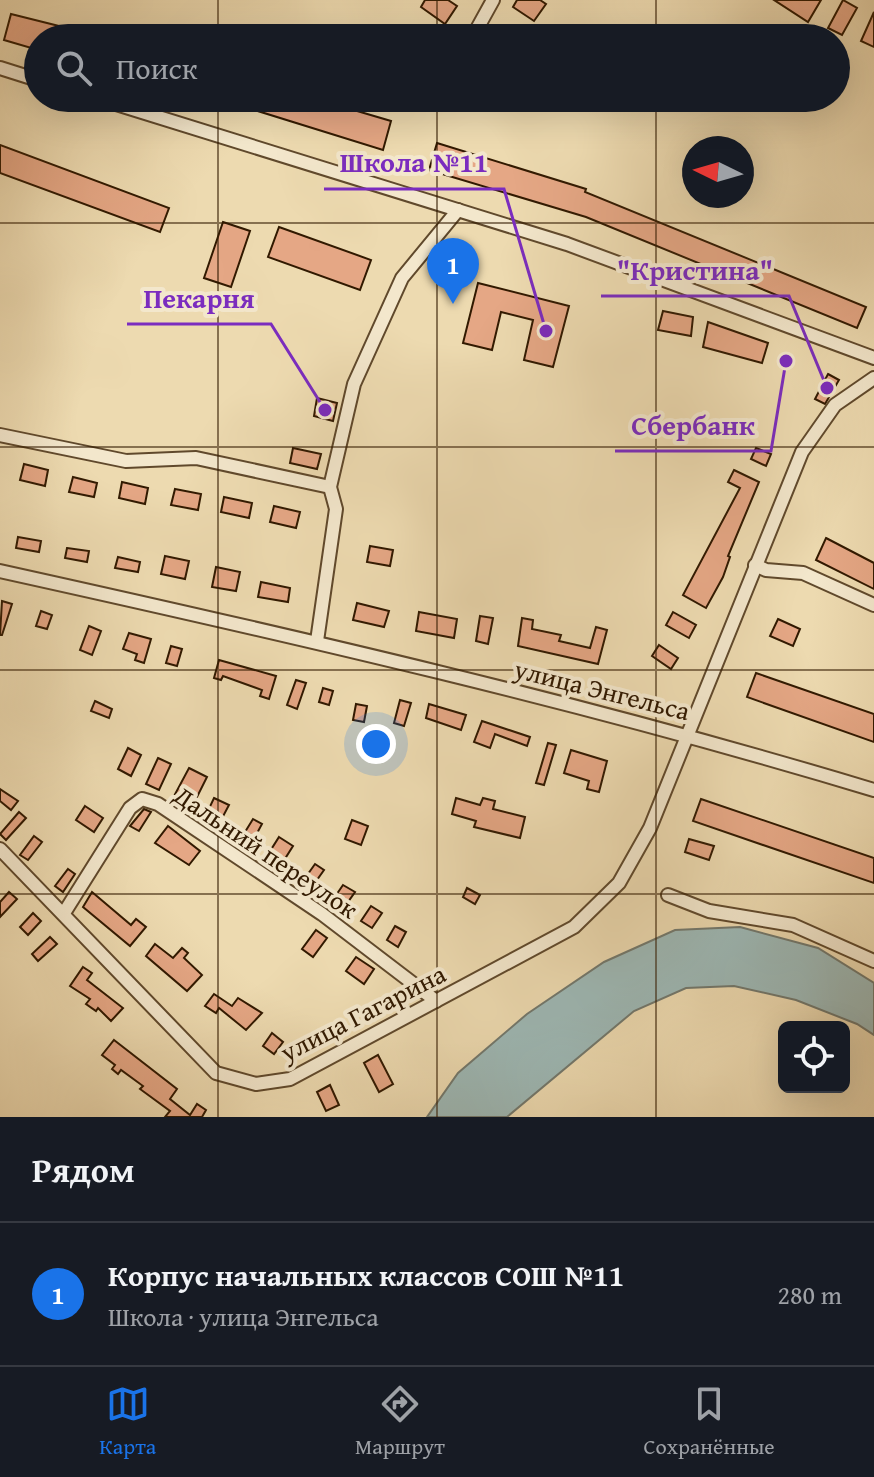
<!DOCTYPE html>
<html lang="ru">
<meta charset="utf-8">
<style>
body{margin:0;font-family:"Gentium Book Plus",serif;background:#20242c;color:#f1f3f6}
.controls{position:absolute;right:24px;bottom:24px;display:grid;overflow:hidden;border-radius:12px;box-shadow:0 8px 32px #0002}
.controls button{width:72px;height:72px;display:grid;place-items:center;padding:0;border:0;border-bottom:2px solid #363941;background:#171b24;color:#f1f3f6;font:40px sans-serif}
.compass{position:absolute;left:682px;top:136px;width:72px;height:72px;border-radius:50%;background:#171b24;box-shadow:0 8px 32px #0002;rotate:275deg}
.you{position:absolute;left:376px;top:744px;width:28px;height:28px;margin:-20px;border:6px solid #fff;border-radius:50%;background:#1a73e8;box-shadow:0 0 0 12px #1a73e833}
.badge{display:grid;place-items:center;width:52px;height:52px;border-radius:50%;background:#1a73e8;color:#fff;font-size:26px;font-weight:700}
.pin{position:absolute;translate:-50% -66px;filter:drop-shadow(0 2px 4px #0008)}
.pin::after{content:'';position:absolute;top:42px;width:28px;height:24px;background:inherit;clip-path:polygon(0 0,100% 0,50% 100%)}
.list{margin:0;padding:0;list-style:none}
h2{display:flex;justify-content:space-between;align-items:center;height:104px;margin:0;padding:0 32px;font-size:34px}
h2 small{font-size:26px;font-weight:400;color:#9ea1a6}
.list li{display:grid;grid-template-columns:52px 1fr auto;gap:24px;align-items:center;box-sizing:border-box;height:144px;padding:0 32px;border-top:2px solid #363941}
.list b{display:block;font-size:30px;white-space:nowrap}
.list p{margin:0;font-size:26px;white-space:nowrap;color:#9ea1a6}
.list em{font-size:26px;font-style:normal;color:#9ea1a6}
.icon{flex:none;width:44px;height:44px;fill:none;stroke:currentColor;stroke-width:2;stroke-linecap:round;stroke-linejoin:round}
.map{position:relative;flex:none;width:874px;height:1117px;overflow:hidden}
.search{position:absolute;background:#171b24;box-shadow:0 8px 32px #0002;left:24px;right:24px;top:24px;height:88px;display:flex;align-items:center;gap:20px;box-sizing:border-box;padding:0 28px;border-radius:44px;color:#9ea1a6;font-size:30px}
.sheet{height:248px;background:#171b24}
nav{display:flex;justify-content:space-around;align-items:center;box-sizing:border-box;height:112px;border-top:2px solid #363941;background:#171b24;font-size:22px;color:#9ea1a6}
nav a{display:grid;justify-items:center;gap:4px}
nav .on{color:#1a73e8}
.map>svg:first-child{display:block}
.water{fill:#9db8b5;stroke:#72786d;stroke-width:2}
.building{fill:#e5a785;stroke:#311900;stroke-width:2}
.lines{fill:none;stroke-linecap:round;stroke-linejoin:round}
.minor-casing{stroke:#60492c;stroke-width:16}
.minor{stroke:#f3e7cc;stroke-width:12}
.grid{fill:none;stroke:#311900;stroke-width:2;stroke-opacity:0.55}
.labels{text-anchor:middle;stroke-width:8;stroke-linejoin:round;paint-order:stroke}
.street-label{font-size:26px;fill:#311900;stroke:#f3e7cc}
.leader{fill:none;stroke:#7b2cbf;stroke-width:3}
.callout-dot{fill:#7b2cbf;stroke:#f3e7cc;stroke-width:3}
.callout-label{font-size:28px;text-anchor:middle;font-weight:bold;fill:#7b2cbf;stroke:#f3e7cc;stroke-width:8;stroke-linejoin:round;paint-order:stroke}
</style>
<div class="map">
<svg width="874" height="1117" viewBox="0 0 874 1117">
<rect width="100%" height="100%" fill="#eddab0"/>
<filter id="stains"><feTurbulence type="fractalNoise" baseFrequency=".0025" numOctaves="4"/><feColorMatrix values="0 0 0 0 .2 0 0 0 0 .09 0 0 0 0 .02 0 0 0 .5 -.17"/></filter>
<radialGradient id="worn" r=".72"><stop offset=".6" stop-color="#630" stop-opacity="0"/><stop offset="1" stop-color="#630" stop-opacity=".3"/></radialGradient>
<path class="water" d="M740,927L818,948L874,983V1035L857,1024L796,1000L734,986L686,988L634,1011L507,1117H427L458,1073L527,1014L604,962L675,930Z"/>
<g class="building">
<path d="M425,0H448L457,6L445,24L421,7Z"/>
<path d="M517,0H540L546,4L534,21L513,7Z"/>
<path d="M774,0H821L808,22Z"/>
<path d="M843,0L857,8L842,35L828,28Z"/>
<path d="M874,12V47L861,41Z"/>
<path d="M11,14L95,35L94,38H38V50L4,40Z"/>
<path d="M216,98H313L391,121L383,150Z"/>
<path d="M437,143L586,189L585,192L866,307L857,328L586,217L429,170Z"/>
<path d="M0,145L169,208L160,232L0,173Z"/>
<path d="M223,222L250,231L231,287L204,278Z"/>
<path d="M279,227L371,260L360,290L268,257Z"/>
<path d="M478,283L569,306L553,367L524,360L533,320L501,312L492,350L463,343Z"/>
<path d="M663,311L693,317L691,336L658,330Z"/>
<path d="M708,322L768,343L762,363L703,347Z"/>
<path d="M828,374L839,380L825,404L815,399Z"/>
<path d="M317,398L337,403L333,421L314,416Z"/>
<path d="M293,448L321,454L317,469L290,463Z"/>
<path d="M756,448L771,454L766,466L751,459Z"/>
<path d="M24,464L48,470L45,486L20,480Z"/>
<path d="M734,470L759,482L728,556L730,557L723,577L706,608L683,595L740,488L728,482Z"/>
<path d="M73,477L97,483L94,497L69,492Z"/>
<path d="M122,482L148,488L145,504L119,498Z"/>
<path d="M175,489L201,494L198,510L171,505Z"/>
<path d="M224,497L252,503L249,518L221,512Z"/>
<path d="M274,506L300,512L296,528L270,522Z"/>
<path d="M18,537L41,541L39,552L16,548Z"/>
<path d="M826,538L874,563V589L816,560Z"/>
<path d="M370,546L393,550L390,566L367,562Z"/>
<path d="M67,548L89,551L87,562L65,558Z"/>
<path d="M165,556L189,561L185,579L161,574Z"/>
<path d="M118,557L140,562L138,572L115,568Z"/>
<path d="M216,567L240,572L236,591L212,587Z"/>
<path d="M261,582L290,588L288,602L258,597Z"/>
<path d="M2,601L12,604L2,635H0Z"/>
<path d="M357,603L389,611L384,627L353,620Z"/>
<path d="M41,611L52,615L47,629L36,626Z"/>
<path d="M419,612L457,619L454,638L416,631Z"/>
<path d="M673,612L696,625L689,638L666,625Z"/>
<path d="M480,616L493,618L488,644L476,641Z"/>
<path d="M522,618L533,620L532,629L561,635L559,641L590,648L596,627L607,630L598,664L518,646Z"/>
<path d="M778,619L800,629L793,646L770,636Z"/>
<path d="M89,626L101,631L92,655L80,650Z"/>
<path d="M129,633L151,639L144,663L135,660L137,654L123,649Z"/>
<path d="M659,645L678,658L671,669L652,656Z"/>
<path d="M171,646L182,649L177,666L166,663Z"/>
<path d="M219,660L276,676L269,699L260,696L262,690L223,676L221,680L214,678Z"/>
<path d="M756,673L874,714V742L747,697Z"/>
<path d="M296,680L306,683L297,709L287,705Z"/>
<path d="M323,688L333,691L329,705L319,702Z"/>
<path d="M400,700L411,703L404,726L394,723Z"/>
<path d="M95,701L112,709L109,718L91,711Z"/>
<path d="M356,704L367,706L364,722L353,720Z"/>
<path d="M429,704L466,715L461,730L426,718Z"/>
<path d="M482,721L530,737L527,746L495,734L490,748L474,742Z"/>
<path d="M548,743L556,745L544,785L536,783Z"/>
<path d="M128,748L141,755L131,776L118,769Z"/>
<path d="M571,750L607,761L599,792L587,789L589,781L564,773Z"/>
<path d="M158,758L171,764L159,790L146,784Z"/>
<path d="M189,768L207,777L192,807L173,798Z"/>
<path d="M0,789L18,801L11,810L0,801Z"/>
<path d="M214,798L229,805L219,824L205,817Z"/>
<path d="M456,798L480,805L483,798L495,801L493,809L525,817L520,838L474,827L476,821L452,814Z"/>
<path d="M701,799L874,858V883L693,821Z"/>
<path d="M85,806L103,818L94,832L76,820Z"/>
<path d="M144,809L151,812L139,831L130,826Z"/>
<path d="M19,812L26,818L6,840L0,834Z"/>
<path d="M253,819L262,824L255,837L245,832Z"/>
<path d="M352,820L368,826L361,845L345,839Z"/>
<path d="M168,826L200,851L189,865L155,843Z"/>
<path d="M34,836L42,842L28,860L20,855Z"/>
<path d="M279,837L293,846L281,865L267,856Z"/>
<path d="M689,839L714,846L709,860L685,852Z"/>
<path d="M315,864L324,870L312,887L303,881Z"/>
<path d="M68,869L75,874L63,892L55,886Z"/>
<path d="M343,885L355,892L343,909L332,901Z"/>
<path d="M467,888L480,895L475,904L463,897Z"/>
<path d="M9,892L17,899L0,917V902Z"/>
<path d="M92,892L131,925L136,919L146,927L130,946L83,907Z"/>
<path d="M371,906L382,913L372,928L361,921Z"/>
<path d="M33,913L41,921L28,935L20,927Z"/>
<path d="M395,926L406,932L398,947L387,940Z"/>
<path d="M316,930L327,938L313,957L302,949Z"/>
<path d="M50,937L57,944L38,961L32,954Z"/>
<path d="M155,944L173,958L182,948L188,953L184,958L202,975L187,991L146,956Z"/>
<path d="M356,957L374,969L364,984L346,971Z"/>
<path d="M83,967L92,973L87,980L123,1008L111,1021L98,1008L96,1011L86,1004L90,999L70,986Z"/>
<path d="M214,994L232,1006L238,998L262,1013L246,1030L219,1008L216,1013L205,1006Z"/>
<path d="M272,1033L283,1042L274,1054L263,1046Z"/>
<path d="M114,1040L177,1089L170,1099L190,1115L197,1104L206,1110L202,1117H165L170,1111L140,1089L143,1086L121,1070L118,1074L112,1069L115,1065L102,1055Z"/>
<path d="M378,1055L393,1084L379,1092L364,1063Z"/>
<path d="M330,1085L339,1105L326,1111L317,1092Z"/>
</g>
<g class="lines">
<g class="minor-casing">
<g id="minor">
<path d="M472,38L493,0"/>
<path d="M0,68L38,80"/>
<path d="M97,98L567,244L874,358"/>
<path d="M0,435L126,461L196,458L330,487"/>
<path d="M755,565L766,570L803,573L874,605"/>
<path d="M0,571C294,636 586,703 874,790"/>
<path d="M317,641L336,509L330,487L354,384L402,278L458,210"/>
<path d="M0,849L216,1073L256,1084L290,1079L574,927L619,883L650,828L802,452L835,405L874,378"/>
<path d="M668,895L709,911L793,925L874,961"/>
<path d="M64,913L130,808L142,799L158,804L322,914L436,1001"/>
</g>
</g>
<use href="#minor" class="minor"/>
</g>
<path class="grid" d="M218,0V38M437,0V38M656,0V38M218,98V1117M437,98V1117M656,98V1117M0,223H874M0,447H874M0,670H874M0,894H874"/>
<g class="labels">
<g class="street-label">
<text transform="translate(602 690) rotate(14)" y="9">улица Энгельса</text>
<text transform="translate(266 852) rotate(34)" y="9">Дальний переулок</text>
<text transform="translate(363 1013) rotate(-27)" y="9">улица Гагарина</text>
</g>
</g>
<path class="leader" d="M546 331L504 189H324M827 388L789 296H601M325 410L271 324H127M786 361L771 451H615"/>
<g class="callout-dot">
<circle cx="546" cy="331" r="8"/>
<circle cx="827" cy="388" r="8"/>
<circle cx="325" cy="410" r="8"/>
<circle cx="786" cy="361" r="8"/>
</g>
<g class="callout-label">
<text x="414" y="172">Школа №11</text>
<text x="695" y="280">"Кристина"</text>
<text x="199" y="308">Пекарня</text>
<text x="693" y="435">Сбербанк</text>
</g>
<rect width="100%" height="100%" filter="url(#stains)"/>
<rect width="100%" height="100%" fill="url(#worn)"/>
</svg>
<div class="controls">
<button><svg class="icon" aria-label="locate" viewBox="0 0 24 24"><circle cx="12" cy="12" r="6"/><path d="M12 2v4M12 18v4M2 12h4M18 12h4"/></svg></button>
</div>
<svg class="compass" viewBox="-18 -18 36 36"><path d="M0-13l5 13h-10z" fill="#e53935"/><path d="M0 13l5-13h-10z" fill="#9ea1a6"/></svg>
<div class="you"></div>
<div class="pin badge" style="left:453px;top:304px">1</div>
<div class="search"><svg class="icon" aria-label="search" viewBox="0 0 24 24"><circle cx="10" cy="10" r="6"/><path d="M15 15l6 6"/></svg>Поиск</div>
</div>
<section class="sheet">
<h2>Рядом<small></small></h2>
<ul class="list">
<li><span class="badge">1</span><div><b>Корпус начальных классов СОШ №11</b><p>Школа · улица Энгельса</p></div><em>280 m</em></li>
</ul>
</section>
<nav>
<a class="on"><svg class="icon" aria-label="map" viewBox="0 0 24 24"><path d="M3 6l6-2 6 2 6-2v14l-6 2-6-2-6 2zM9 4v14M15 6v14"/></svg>Карта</a>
<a><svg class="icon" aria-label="directions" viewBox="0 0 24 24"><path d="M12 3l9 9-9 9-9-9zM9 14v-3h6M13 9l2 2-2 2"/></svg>Маршрут</a>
<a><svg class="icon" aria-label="saved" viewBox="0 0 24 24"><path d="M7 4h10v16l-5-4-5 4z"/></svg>Сохранённые</a>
</nav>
